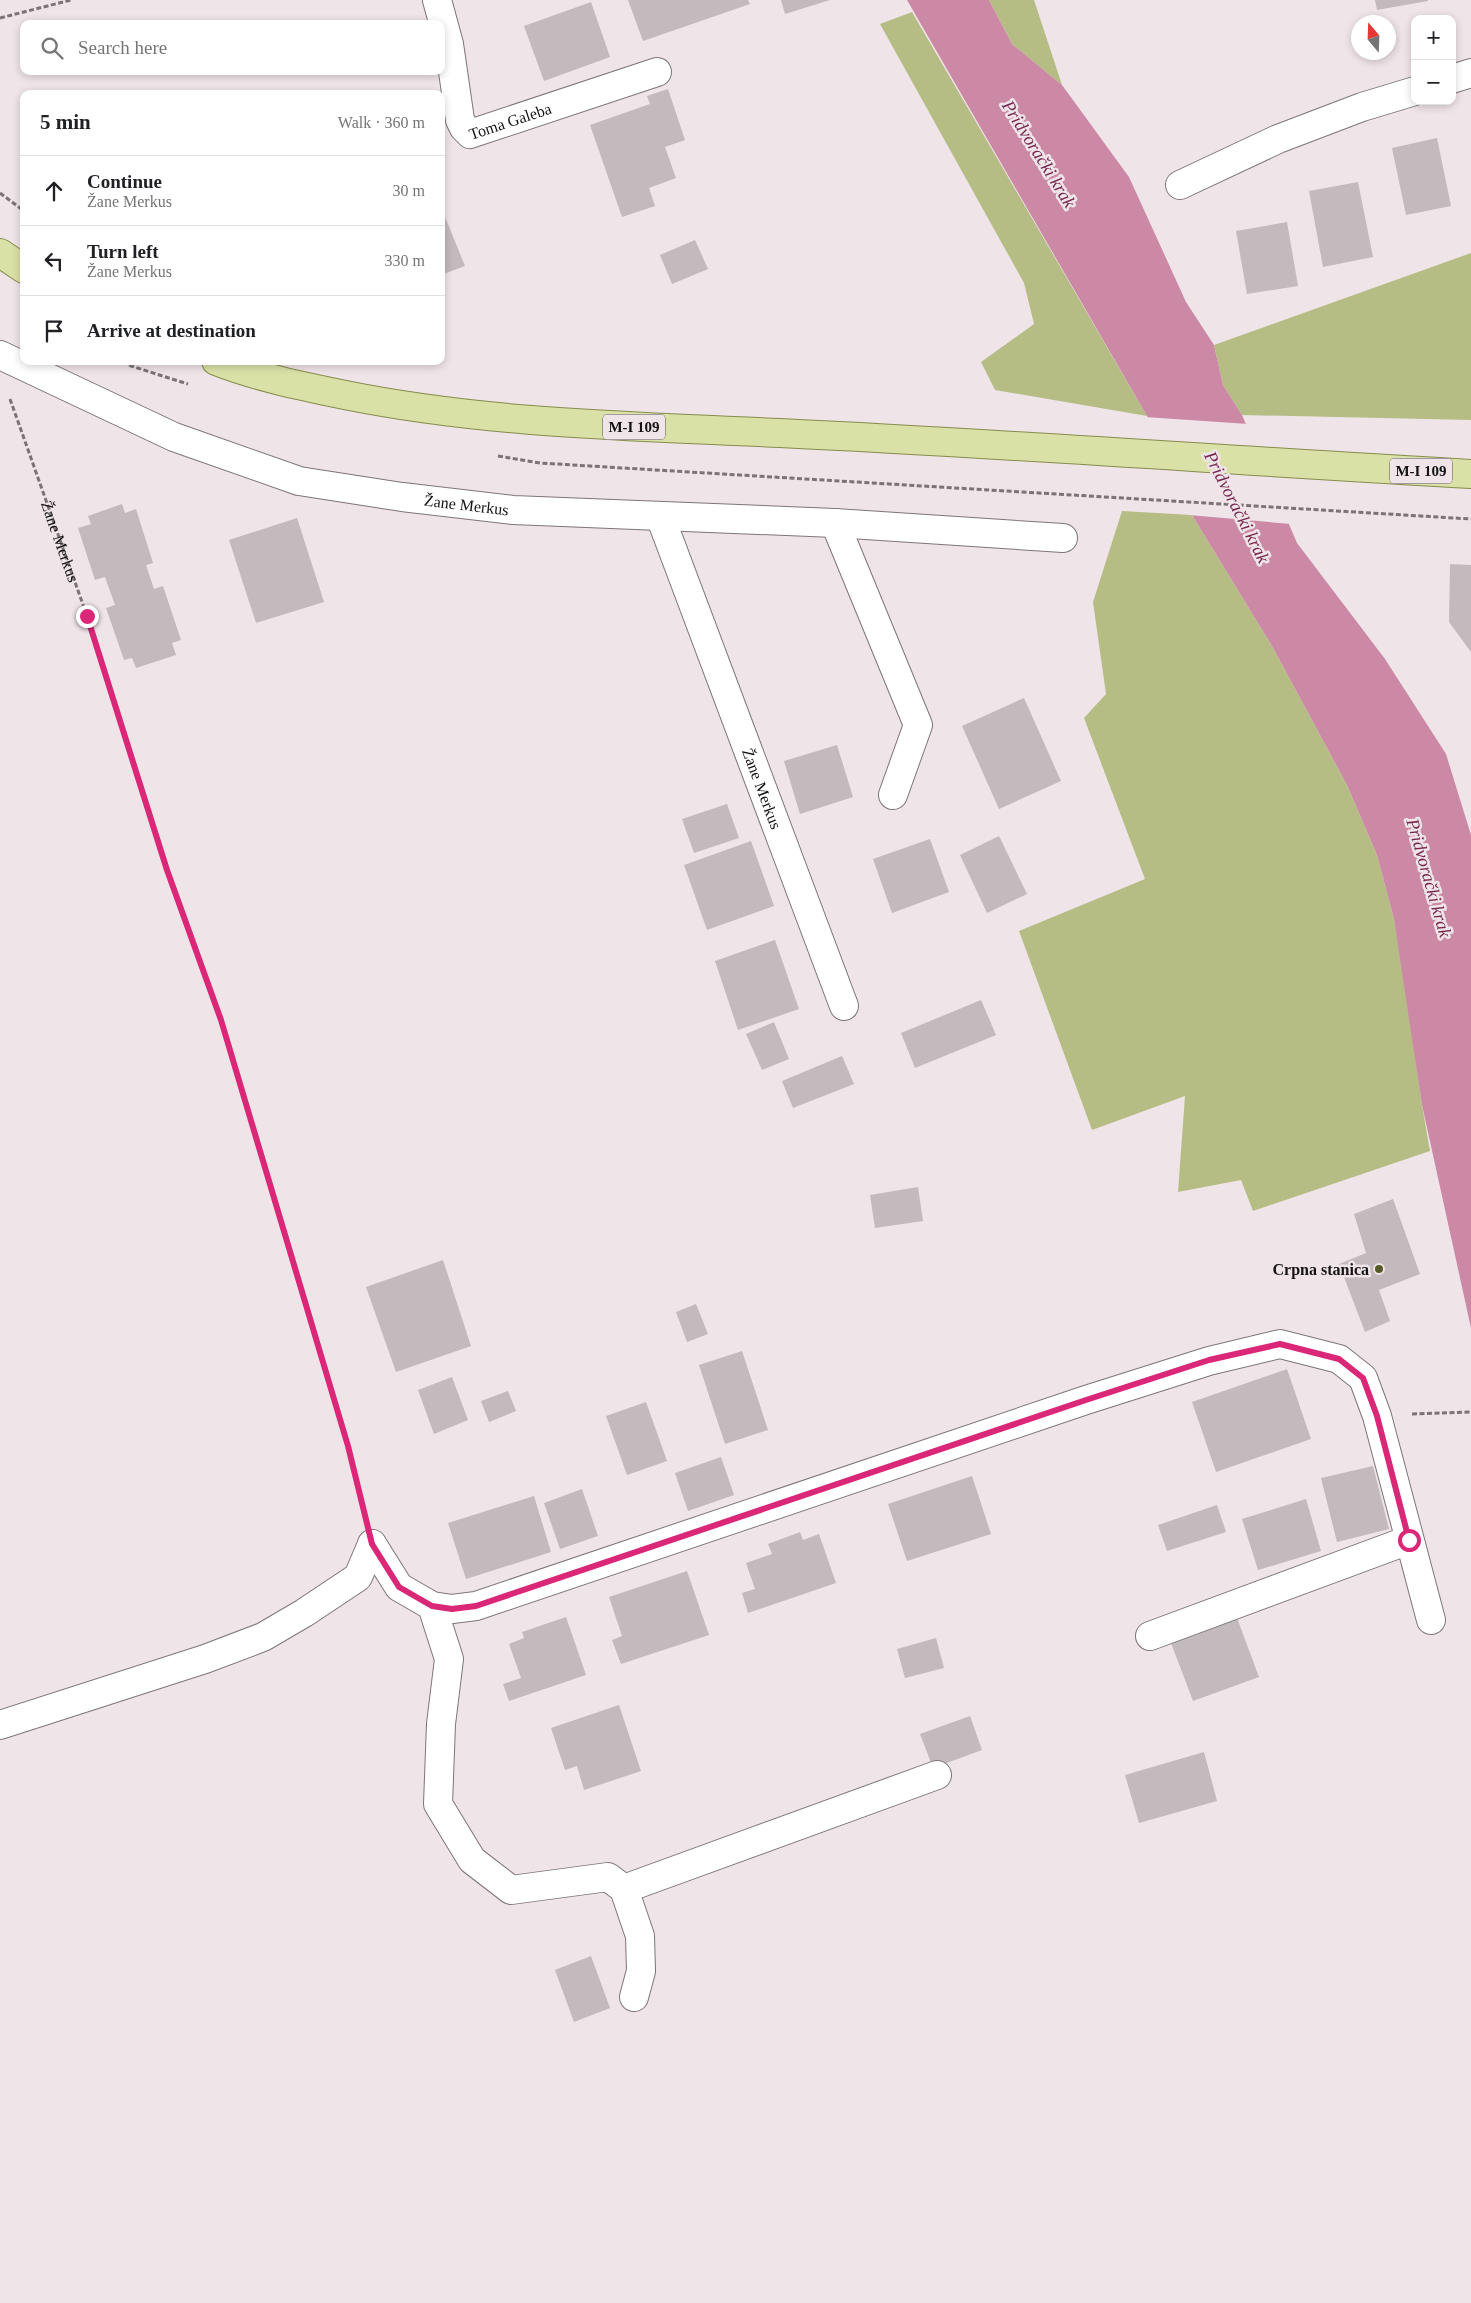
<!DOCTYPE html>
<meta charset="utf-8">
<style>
body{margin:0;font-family:"Times New Roman",serif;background:#f2f2f2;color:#202124}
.controls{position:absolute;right:15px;top:15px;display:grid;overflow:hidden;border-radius:10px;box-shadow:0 2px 8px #0003}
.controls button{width:45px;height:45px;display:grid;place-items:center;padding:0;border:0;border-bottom:1px solid #e0e0e0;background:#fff;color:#202124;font:25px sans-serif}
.compass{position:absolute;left:1351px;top:15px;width:45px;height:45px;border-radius:50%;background:#fff;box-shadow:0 2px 8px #0003;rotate:341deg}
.stop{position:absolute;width:15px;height:15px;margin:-11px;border:4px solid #db2777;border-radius:50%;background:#fff}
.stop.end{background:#db2777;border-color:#fff;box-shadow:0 1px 5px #0008}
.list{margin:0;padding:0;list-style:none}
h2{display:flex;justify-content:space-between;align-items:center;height:65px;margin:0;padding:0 20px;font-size:21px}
h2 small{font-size:16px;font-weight:400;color:#757577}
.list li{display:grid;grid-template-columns:32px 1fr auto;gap:15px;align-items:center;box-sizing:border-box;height:70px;padding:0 20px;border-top:1px solid #e0e0e0}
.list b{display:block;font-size:19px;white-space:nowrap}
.list p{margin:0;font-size:16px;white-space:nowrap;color:#757577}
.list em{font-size:16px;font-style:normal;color:#757577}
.icon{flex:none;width:28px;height:28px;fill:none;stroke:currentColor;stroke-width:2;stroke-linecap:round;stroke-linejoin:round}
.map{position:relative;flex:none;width:1471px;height:2303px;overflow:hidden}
.search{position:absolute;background:#fff;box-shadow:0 2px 8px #0003;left:20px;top:20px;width:425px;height:55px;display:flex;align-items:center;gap:12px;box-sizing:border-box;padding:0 18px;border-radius:10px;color:#757577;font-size:19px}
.panel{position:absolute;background:#fff;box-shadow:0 2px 8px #0003;left:20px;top:90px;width:425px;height:275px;border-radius:10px}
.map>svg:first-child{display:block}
.green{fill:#b5bd85}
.water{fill:#cc89a6}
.pier{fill:#efe4e8}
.building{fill:#c3babd}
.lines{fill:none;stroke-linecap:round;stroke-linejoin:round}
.minor-casing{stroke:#7e7578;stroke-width:30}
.primary-casing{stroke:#858c4c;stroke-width:30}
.path{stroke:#7b7476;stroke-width:3;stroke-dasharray:5 2.5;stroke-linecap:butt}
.minor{stroke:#fff;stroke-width:28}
.primary{stroke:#dae1a6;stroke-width:28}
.route{stroke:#db2777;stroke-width:6}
.poi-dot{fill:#555a28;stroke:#efe4e8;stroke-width:2}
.labels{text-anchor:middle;stroke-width:5;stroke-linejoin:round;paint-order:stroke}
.shield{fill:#efe4e8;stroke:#565153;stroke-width:1}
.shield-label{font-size:15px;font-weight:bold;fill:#151213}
.street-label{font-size:16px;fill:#151213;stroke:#efe4e8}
.poi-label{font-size:16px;font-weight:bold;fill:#151213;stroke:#efe4e8;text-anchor:end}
.water-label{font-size:18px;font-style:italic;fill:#75264e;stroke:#efe4e8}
</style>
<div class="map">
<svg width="1471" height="2303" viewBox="0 0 1471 2303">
<rect width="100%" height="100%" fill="#efe4e8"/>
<g class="green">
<path d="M989,0H1034L1062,85L1012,44Z"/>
<path d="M912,12L1147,416L995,390L981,362L1034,324L1024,283L880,24Z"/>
<path d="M1471,253V420L1242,415L1223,385L1214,345Z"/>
<path d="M1122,511L1192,515L1272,646L1347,785L1377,855L1394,919L1402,966L1422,1105L1430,1151L1253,1211L1241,1180L1178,1192L1185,1096L1092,1130L1019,931L1145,879L1084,718L1106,694L1093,602Z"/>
</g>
<path class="water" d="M907,0H989L1012,44L1062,85L1129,177L1186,302L1214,345L1223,385L1242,415L1297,543L1385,659L1446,754L1471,835V1328L1422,1105L1394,919L1377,855L1347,785L1272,646L1192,515L1147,416Z"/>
<path class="pier" d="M1145,417L1248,424L1291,524L1189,515Z"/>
<g class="building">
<path d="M628,0H748L750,4L643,41Z"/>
<path d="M781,0H830L785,14Z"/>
<path d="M1375,0H1428V1L1377,10Z"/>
<path d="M591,2L610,57L544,81L524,26Z"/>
<path d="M668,89L685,140L665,147L676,178L649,188L655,206L622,217L590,125L650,104L647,96Z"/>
<path d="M1437,138L1451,206L1406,215L1392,148Z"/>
<path d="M1358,182L1373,257L1323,267L1309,191Z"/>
<path d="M441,207L465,266L441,275Z"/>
<path d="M1287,222L1298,286L1247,294L1236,231Z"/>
<path d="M695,240L708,269L672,284L660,255Z"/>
<path d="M122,504L125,513L136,509L153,563L146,565L154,589L163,586L181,640L172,643L176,655L136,668L132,658L124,660L106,608L115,605L105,577L95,580L78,528L91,524L88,516Z"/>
<path d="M297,518L324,602L256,623L229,540Z"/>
<path d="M1450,564L1471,565V652L1449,622Z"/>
<path d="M1024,698L1061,781L999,809L962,726Z"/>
<path d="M837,745L853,797L800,814L784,761Z"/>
<path d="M727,804L739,838L694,853L682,819Z"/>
<path d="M999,836L1027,894L987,913L960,855Z"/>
<path d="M930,839L949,892L892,913L873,859Z"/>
<path d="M751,841L774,906L707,930L684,865Z"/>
<path d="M775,940L799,1009L738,1030L715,961Z"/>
<path d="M981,1000L996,1035L915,1068L901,1033Z"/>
<path d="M774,1022L789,1059L762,1070L746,1034Z"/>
<path d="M842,1056L854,1084L793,1108L782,1081Z"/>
<path d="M918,1187L923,1221L875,1228L870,1195Z"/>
<path d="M1393,1199L1420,1274L1379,1290L1390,1321L1365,1332L1339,1264L1366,1253L1354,1214Z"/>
<path d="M443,1260L471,1346L396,1372L366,1287Z"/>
<path d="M696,1304L708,1334L687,1342L676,1312Z"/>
<path d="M742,1351L768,1430L725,1444L699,1365Z"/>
<path d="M1287,1369L1311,1439L1216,1472L1192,1402Z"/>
<path d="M452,1377L468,1420L434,1434L418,1390Z"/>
<path d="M508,1391L516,1411L489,1422L481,1401Z"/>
<path d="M646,1402L667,1461L627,1475L606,1416Z"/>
<path d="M721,1457L734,1495L688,1511L675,1473Z"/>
<path d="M1373,1466L1389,1529L1337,1542L1321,1478Z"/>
<path d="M972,1476L991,1534L907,1561L888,1504Z"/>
<path d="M582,1489L598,1536L560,1549L544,1503Z"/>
<path d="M534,1496L551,1552L466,1579L448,1523Z"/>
<path d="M1306,1499L1321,1551L1258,1570L1242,1519Z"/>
<path d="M1217,1505L1226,1532L1167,1551L1158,1525Z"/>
<path d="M800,1532L803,1540L819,1534L836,1583L748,1613L742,1593L755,1589L746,1563L772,1554L768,1544Z"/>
<path d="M687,1571L709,1635L621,1664L612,1640L622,1636L609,1597Z"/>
<path d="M566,1617L586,1675L509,1701L503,1684L521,1678L509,1644L524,1638L522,1632Z"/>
<path d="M1237,1618L1259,1677L1193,1701L1171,1643Z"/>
<path d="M936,1638L944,1668L905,1678L897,1649Z"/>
<path d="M619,1705L641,1771L584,1790L577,1766L565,1770L551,1728Z"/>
<path d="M970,1716L982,1750L933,1768L920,1734Z"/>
<path d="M1204,1752L1217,1801L1139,1823L1125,1775Z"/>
<path d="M591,1956L610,2008L574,2022L555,1970Z"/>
</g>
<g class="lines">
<g class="minor-casing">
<g id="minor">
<path id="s2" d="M437,0L449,44L460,120L464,128L470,134L657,72"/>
<path d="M1452,79L1471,73"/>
<path d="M1180,185L1278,139L1362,107L1415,91"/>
<path id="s3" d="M0,355L174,437L299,481L402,497L513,510L835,523L1063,538"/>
<path id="s4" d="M660,516L844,1006"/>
<path d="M835,523L918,725L893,795"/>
<path d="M372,1544L399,1587L432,1606L452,1609L476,1606L1086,1400L1209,1361L1280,1344L1339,1359L1363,1378L1377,1416L1431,1620"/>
<path d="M432,1606L449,1659L441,1724L438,1804L472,1860L511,1890L608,1877L624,1889L640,1936L641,1971L634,1997"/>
<path d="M1150,1636L1409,1540"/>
<path d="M0,1725L205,1659L263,1637L304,1613L358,1577L372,1544"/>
<path d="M624,1889L937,1775"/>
</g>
</g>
<g class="primary-casing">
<g id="primary">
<path d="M0,253L24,269"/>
<path d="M216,361C257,377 301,386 345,395C489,424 634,426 780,433C1011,444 1241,461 1471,474"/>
</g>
</g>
<g class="path">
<path d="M0,18L71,0"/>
<path d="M0,193L24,211"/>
<path d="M123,361L131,366L188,384"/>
<path id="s1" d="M10,399L87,616L167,870L221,1020L348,1446L364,1510"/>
<path d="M498,456L540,463L1471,519"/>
<path d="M1412,1414L1471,1412"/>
</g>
<use href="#minor" class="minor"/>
<use href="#primary" class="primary"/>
</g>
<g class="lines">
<path class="route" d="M87,616L167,870L221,1020L348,1446L372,1544L399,1587L432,1606L452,1609L476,1606L1086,1400L1209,1360L1280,1344L1339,1359L1363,1378L1377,1416L1409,1540"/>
</g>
<circle class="poi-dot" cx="1379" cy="1269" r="5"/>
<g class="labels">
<g class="shield">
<rect x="603" y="414.5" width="62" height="25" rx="4"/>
<rect x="1390" y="458.5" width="62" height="25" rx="4"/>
</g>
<g class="shield-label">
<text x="634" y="432">M-I 109</text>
<text x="1421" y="476">M-I 109</text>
</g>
<g class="street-label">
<text dy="6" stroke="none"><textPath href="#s2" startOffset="182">Toma Galeba</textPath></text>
<text dy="6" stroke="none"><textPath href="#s3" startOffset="494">Žane Merkus</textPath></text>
<text dy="6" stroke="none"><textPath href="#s1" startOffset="151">Žane Merkus</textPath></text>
<text dy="6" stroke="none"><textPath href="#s4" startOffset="291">Žane Merkus</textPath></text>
</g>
<g class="poi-label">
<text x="1369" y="1275">Crpna stanica</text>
</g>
<g class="water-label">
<text transform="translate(1039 154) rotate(58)" y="6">Pridvorački krak</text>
<text transform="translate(1237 507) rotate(63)" y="6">Pridvorački krak</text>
<text transform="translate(1429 878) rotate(74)" y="6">Pridvorački krak</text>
</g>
</g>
</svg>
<div class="controls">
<button>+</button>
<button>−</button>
</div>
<svg class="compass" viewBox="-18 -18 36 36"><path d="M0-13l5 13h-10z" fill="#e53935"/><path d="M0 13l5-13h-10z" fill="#757577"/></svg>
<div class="stop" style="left:1409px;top:1540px"></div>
<div class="stop end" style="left:87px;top:616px"></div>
<div class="search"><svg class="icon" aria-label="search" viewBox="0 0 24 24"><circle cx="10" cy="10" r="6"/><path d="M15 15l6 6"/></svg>Search here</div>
<section class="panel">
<h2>5 min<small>Walk · 360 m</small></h2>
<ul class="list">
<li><svg class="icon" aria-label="ahead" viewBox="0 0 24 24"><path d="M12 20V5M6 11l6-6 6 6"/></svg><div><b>Continue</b><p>Žane Merkus</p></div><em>30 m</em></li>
<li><svg class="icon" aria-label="left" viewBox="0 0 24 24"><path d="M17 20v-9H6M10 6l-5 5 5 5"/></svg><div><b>Turn left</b><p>Žane Merkus</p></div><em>330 m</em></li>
<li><svg class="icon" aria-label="arrive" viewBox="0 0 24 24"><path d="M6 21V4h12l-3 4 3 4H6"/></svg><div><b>Arrive at destination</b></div></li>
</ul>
</section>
</div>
